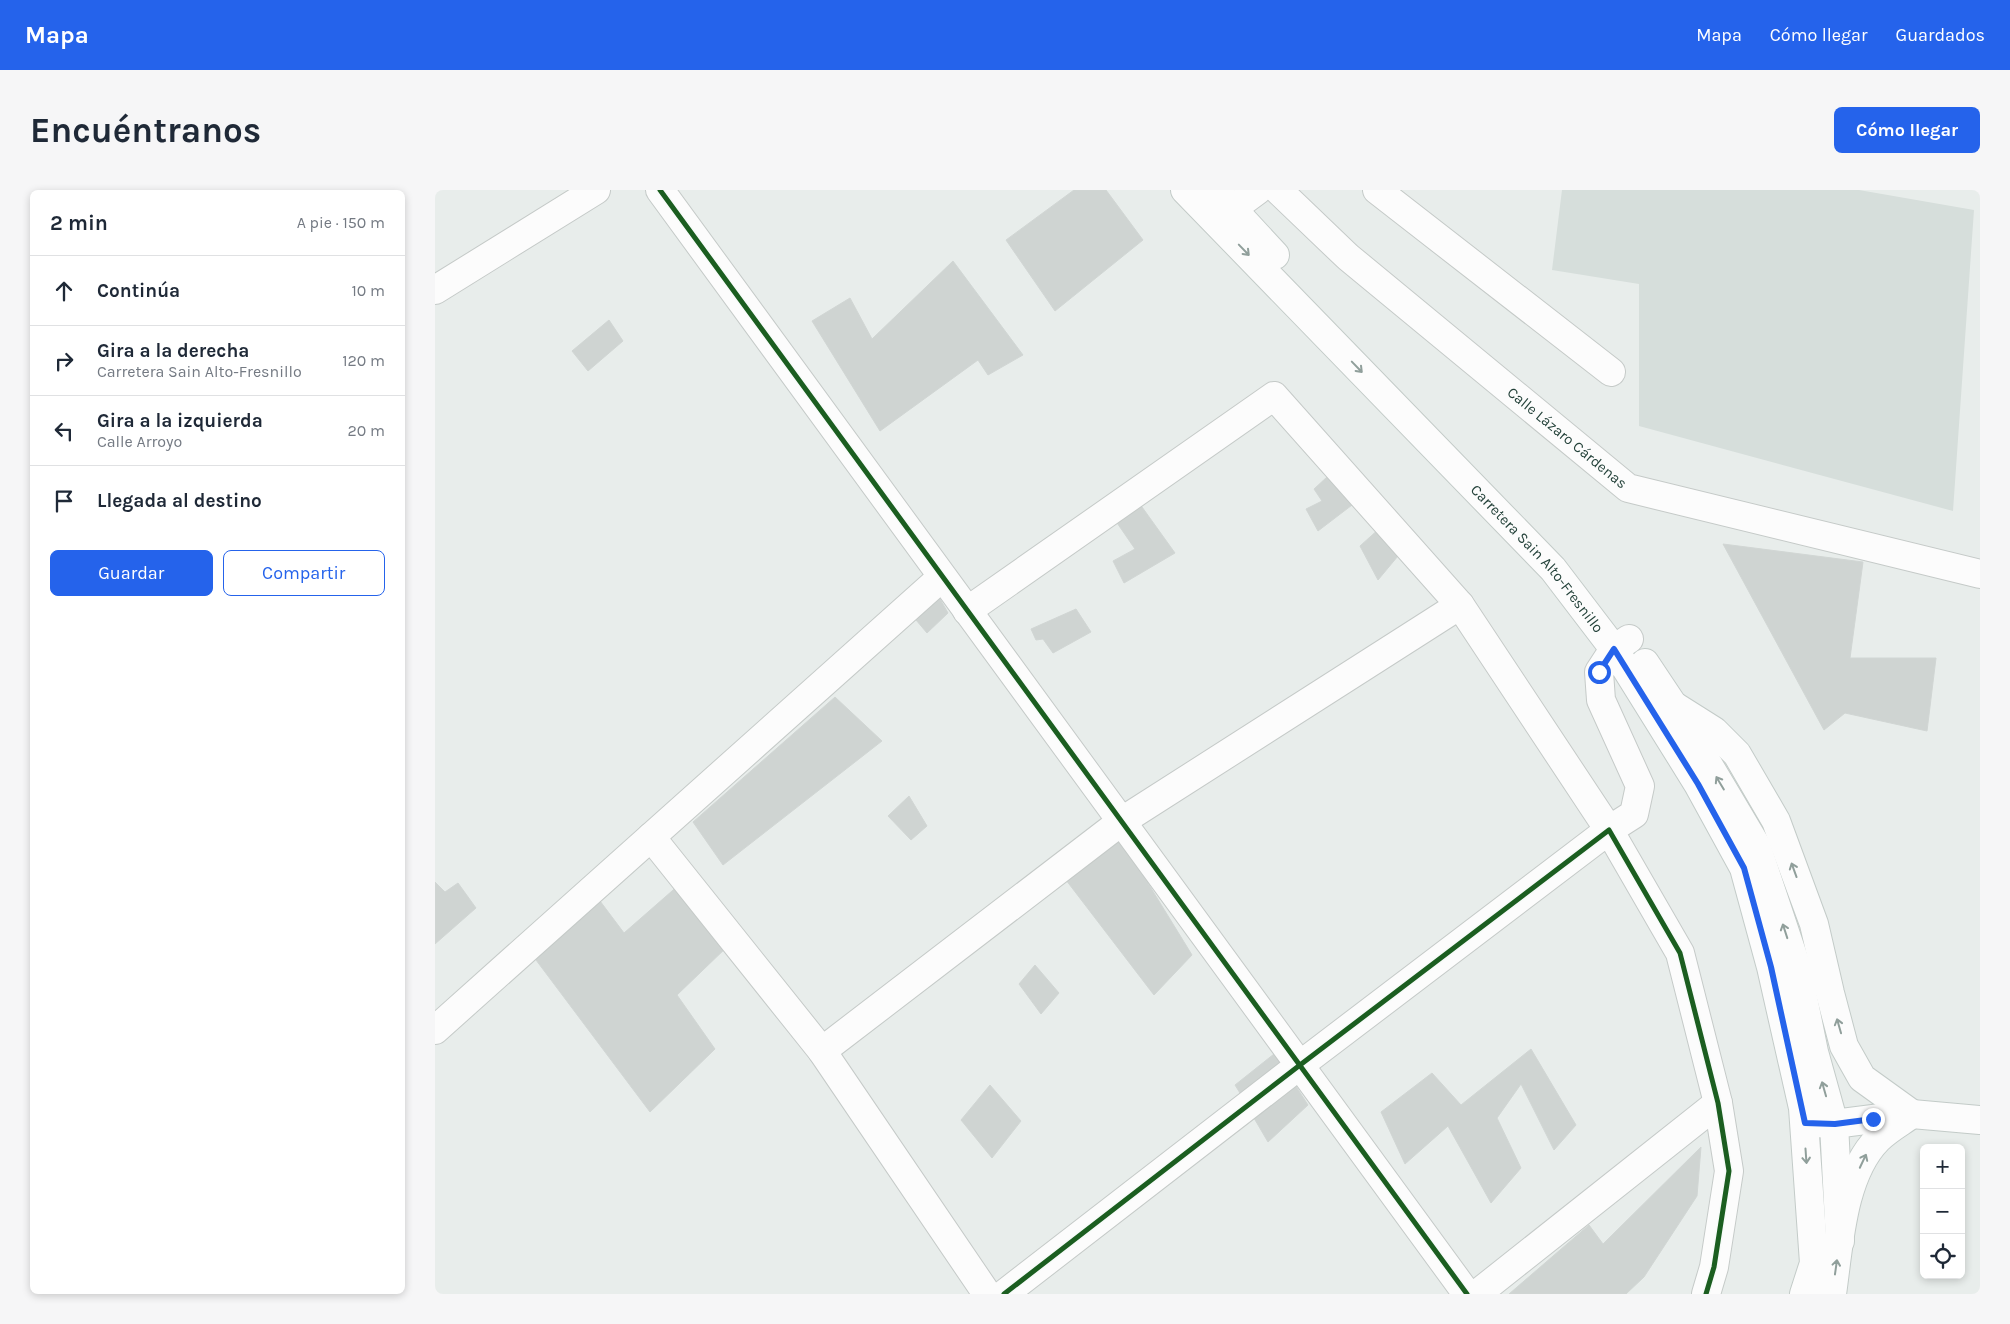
<!DOCTYPE html>
<html lang="es">
<meta charset="utf-8">
<style>
body{margin:0;font-family:Karla,sans-serif;background:#f6f6f7;color:#1f2937}
.controls{position:absolute;right:15px;bottom:15px;display:grid;overflow:hidden;border-radius:8px;box-shadow:0 2px 8px #0003}
.controls button{width:45px;height:45px;display:grid;place-items:center;padding:0;border:0;border-bottom:1px solid #e0e1e3;background:#fff;color:#1f2937;font:25px sans-serif}
.stop{position:absolute;width:15px;height:15px;margin:-11px;border:4px solid #2563eb;border-radius:50%;background:#fff}
.stop.end{background:#2563eb;border-color:#fff;box-shadow:0 1px 5px #0008}
.list{margin:0;padding:0;list-style:none}
h2{display:flex;justify-content:space-between;align-items:center;height:65px;margin:0;padding:0 20px;font-size:21px}
h2 small{font-size:16px;font-weight:400;color:#747a83}
.list li{display:grid;grid-template-columns:32px 1fr auto;gap:15px;align-items:center;box-sizing:border-box;height:70px;padding:0 20px;border-top:1px solid #e0e1e3}
.list b{display:block;font-size:19px;white-space:nowrap}
.list p{margin:0;font-size:16px;white-space:nowrap;color:#747a83}
.list em{font-size:16px;font-style:normal;color:#747a83}
.actions{display:flex;gap:10px;padding:15px 20px}
.actions a{flex:1;padding:11px 0;border:1px solid #2563eb;border-radius:8px;text-align:center;font-size:18px;color:#2563eb}
.actions .main{background:#2563eb;color:#fff}
.icon{flex:none;width:28px;height:28px;fill:none;stroke:currentColor;stroke-width:2;stroke-linecap:round;stroke-linejoin:round}
.map{position:relative;flex:none;width:1545px;height:1104px;overflow:hidden;border-radius:8px}
header{display:flex;align-items:center;gap:30px;box-sizing:border-box;height:70px;padding:0 25px;background:#2563eb;color:#fff}
header strong{font-size:24px}
nav{display:flex;gap:28px;margin-inline-start:auto;font-size:18px}
.intro{display:flex;align-items:center;justify-content:space-between;box-sizing:border-box;height:120px;padding:0 30px}
h1{margin:0;font-size:35px}
.button{padding:12px 22px;border-radius:8px;background:#2563eb;color:#fff;font-size:18px;font-weight:700}
main{display:flex;gap:30px;padding:0 30px}
aside{flex:1;background:#fff;border-radius:8px;box-shadow:0 2px 8px #0003}
.map>svg:first-child{display:block}
.built{fill:#d6dedb}
.building{fill:#cfd4d2;stroke:#d1d6d4}
.lines{fill:none;stroke-linecap:round;stroke-linejoin:round}
.street-casing{stroke:#c5cac8;stroke-width:30}
.secondary-casing{stroke:#c3cbc8;stroke-width:30}
.street{stroke:#fcfcfc;stroke-width:28}
.secondary{stroke:#fcfcfc;stroke-width:28}
.cycleway-casing{stroke:#f7fbf9;stroke-width:8}
.cycleway{stroke:#1b5e20;stroke-width:5}
.oneway{stroke:#909f9b}
.route{stroke:#2563eb;stroke-width:6}
.labels{text-anchor:middle;stroke-width:4;stroke-linejoin:round;paint-order:stroke}
.street-label{font-size:15px;fill:#24423a;stroke:#f7fbf9}
</style>
<header>
<strong>Mapa</strong>
<nav><a>Mapa</a><a>Cómo llegar</a><a>Guardados</a></nav>
</header>
<div class="intro"><h1>Encuéntranos</h1><a class="button">Cómo llegar</a></div>
<main>
<aside>
<h2>2 min<small>A pie · 150 m</small></h2>
<ul class="list">
<li><svg class="icon" aria-label="ahead" viewBox="0 0 24 24"><path d="M12 20V5M6 11l6-6 6 6"/></svg><div><b>Continúa</b></div><em>10 m</em></li>
<li><svg class="icon" aria-label="right" viewBox="0 0 24 24"><path d="M7 20v-9h11M14 6l5 5-5 5"/></svg><div><b>Gira a la derecha</b><p>Carretera Sain Alto-Fresnillo</p></div><em>120 m</em></li>
<li><svg class="icon" aria-label="left" viewBox="0 0 24 24"><path d="M17 20v-9H6M10 6l-5 5 5 5"/></svg><div><b>Gira a la izquierda</b><p>Calle Arroyo</p></div><em>20 m</em></li>
<li><svg class="icon" aria-label="arrive" viewBox="0 0 24 24"><path d="M6 21V4h12l-3 4 3 4H6"/></svg><div><b>Llegada al destino</b></div></li>
</ul>
<div class="actions"><a class="main">Guardar</a><a>Compartir</a></div>
</aside>
<div class="map">
<svg width="1545" height="1104" viewBox="0 0 1545 1104">
<rect width="100%" height="100%" fill="#e8edeb"/>
<path class="built" d="M1127,0H1424L1539,20L1518,321L1204,236V94L1117,80Z"/>
<g class="building">
<path d="M639,0H671L708,50L620,121L571,50Z"/>
<path d="M518,71L588,165L553,185L543,170L445,241L377,131L415,108L437,149Z"/>
<path d="M174,130L188,151L153,181L137,161Z"/>
<path d="M892,287L921,312L883,341L871,319L887,311L879,299Z"/>
<path d="M702,310L740,363L689,393L678,371L700,359L678,327Z"/>
<path d="M945,338L963,366L943,390L925,356Z"/>
<path d="M1288,354L1428,372L1415,468H1501L1492,541L1410,523L1389,540Z"/>
<path d="M501,402L513,423L492,443L476,424Z"/>
<path d="M641,419L656,442L618,463L608,449L601,450L596,439Z"/>
<path d="M400,507L447,551L288,675L258,632Z"/>
<path d="M474,606L492,636L476,650L453,626Z"/>
<path d="M684,646L757,765L719,805L631,690Z"/>
<path d="M0,692L10,702L23,693L41,718L0,754Z"/>
<path d="M245,694L294,755L242,805L280,859L215,922L98,766L162,707L189,743Z"/>
<path d="M600,775L624,803L606,824L584,794Z"/>
<path d="M1096,859L1141,935L1119,960L1086,894L1062,928L1086,978L1056,1013L1013,936L970,974L946,922L997,883L1026,915Z"/>
<path d="M839,864L851,881L810,911L800,895Z"/>
<path d="M855,887L873,915L833,952L816,923Z"/>
<path d="M555,895L586,931L557,968L526,930Z"/>
<path d="M1266,957L1262,1006L1209,1087L1191,1104H1074L1154,1035L1168,1054Z"/>
</g>
<g class="lines">
<g class="street-casing">
<g id="street">
<path d="M225,0L1032,1104"/>
<path id="s1" d="M843,0L913,67L1193,298L1545,384"/>
<path d="M942,0L1176,182"/>
<path d="M781,31L823,0"/>
<path d="M0,100L161,0"/>
<path d="M532,421L839,206L1025,415L1174,640L1199,624L1205,596L1166,510L1164,482L1179,459L1194,449"/>
<path d="M216,647L387,861L552,1104"/>
<path d="M0,840L507,387"/>
<path d="M387,861L687,631L1025,415"/>
<path d="M569,1104L865,875L1174,640L1245,763L1283,913L1294,981L1279,1077L1271,1104"/>
<path d="M1042,1104L1283,913"/>
</g>
</g>
<g class="secondary-casing">
<g id="secondary">
<path id="s2" d="M750,0L1118,379L1179,459L1263,594L1309,678L1336,777L1368,918L1379,1073L1369,1104"/>
<path d="M780,0L840,65"/>
<path d="M1210,473L1238,515L1321,655L1362,778L1379,862L1399,934L1405,1051"/>
<path d="M1241,517L1279,541L1302,564L1341,631L1379,734L1395,803L1409,856L1427,888L1477,924"/>
<path d="M1381,933L1399,934L1477,924L1545,930"/>
<path d="M1397,1104C1404,1056 1407,985 1443,949C1453,939 1466,932 1477,924"/>
</g>
</g>
<use href="#street" class="street"/>
<use href="#secondary" class="secondary"/>
<g class="cycleway-casing">
<g id="cycleway">
<path d="M225,0L1032,1104"/>
<path d="M569,1104L865,875L1174,640L1245,763L1283,913L1294,981L1279,1077L1271,1104"/>
</g>
</g>
<use href="#cycleway" class="cycleway"/>
</g>
<defs><path id="oneway-shaft" d="M-6 0H5M1.5-3L5.5 0L1.5 3" fill="none" stroke-width="1.6" stroke-linecap="round" stroke-linejoin="round" transform="scale(1.25)"/></defs>
<g class="oneway">
<use href="#oneway-shaft" transform="translate(809 60) rotate(46)"/>
<use href="#oneway-shaft" transform="translate(922 177) rotate(46)"/>
<use href="#oneway-shaft" transform="translate(1285 593) rotate(-121)"/>
<use href="#oneway-shaft" transform="translate(1359 680) rotate(-110)"/>
<use href="#oneway-shaft" transform="translate(1350 741) rotate(-108)"/>
<use href="#oneway-shaft" transform="translate(1404 836) rotate(-106)"/>
<use href="#oneway-shaft" transform="translate(1389 899) rotate(-106)"/>
<use href="#oneway-shaft" transform="translate(1371 966) rotate(86)"/>
<use href="#oneway-shaft" transform="translate(1428 971) rotate(-65)"/>
<use href="#oneway-shaft" transform="translate(1401 1077) rotate(-82)"/>
</g>
<g class="lines">
<path class="route" d="M1164,482L1179,459L1263,594L1309,678L1336,777L1370,933L1400,934L1438,929"/>
</g>
<g class="labels">
<g class="street-label">
<text dy="5" stroke="none"><textPath href="#s1" startOffset="381">Calle Lázaro Cárdenas</textPath></text>
<text dy="5" stroke="none"><textPath href="#s2" startOffset="510">Carretera Sain Alto-Fresnillo</textPath></text>
</g>
</g>
</svg>
<div class="controls">
<button>+</button>
<button>−</button>
<button><svg class="icon" aria-label="locate" viewBox="0 0 24 24"><circle cx="12" cy="12" r="6"/><path d="M12 2v4M12 18v4M2 12h4M18 12h4"/></svg></button>
</div>
<div class="stop" style="left:1164px;top:482px"></div>
<div class="stop end" style="left:1438px;top:929px"></div>
</div>
</main>
